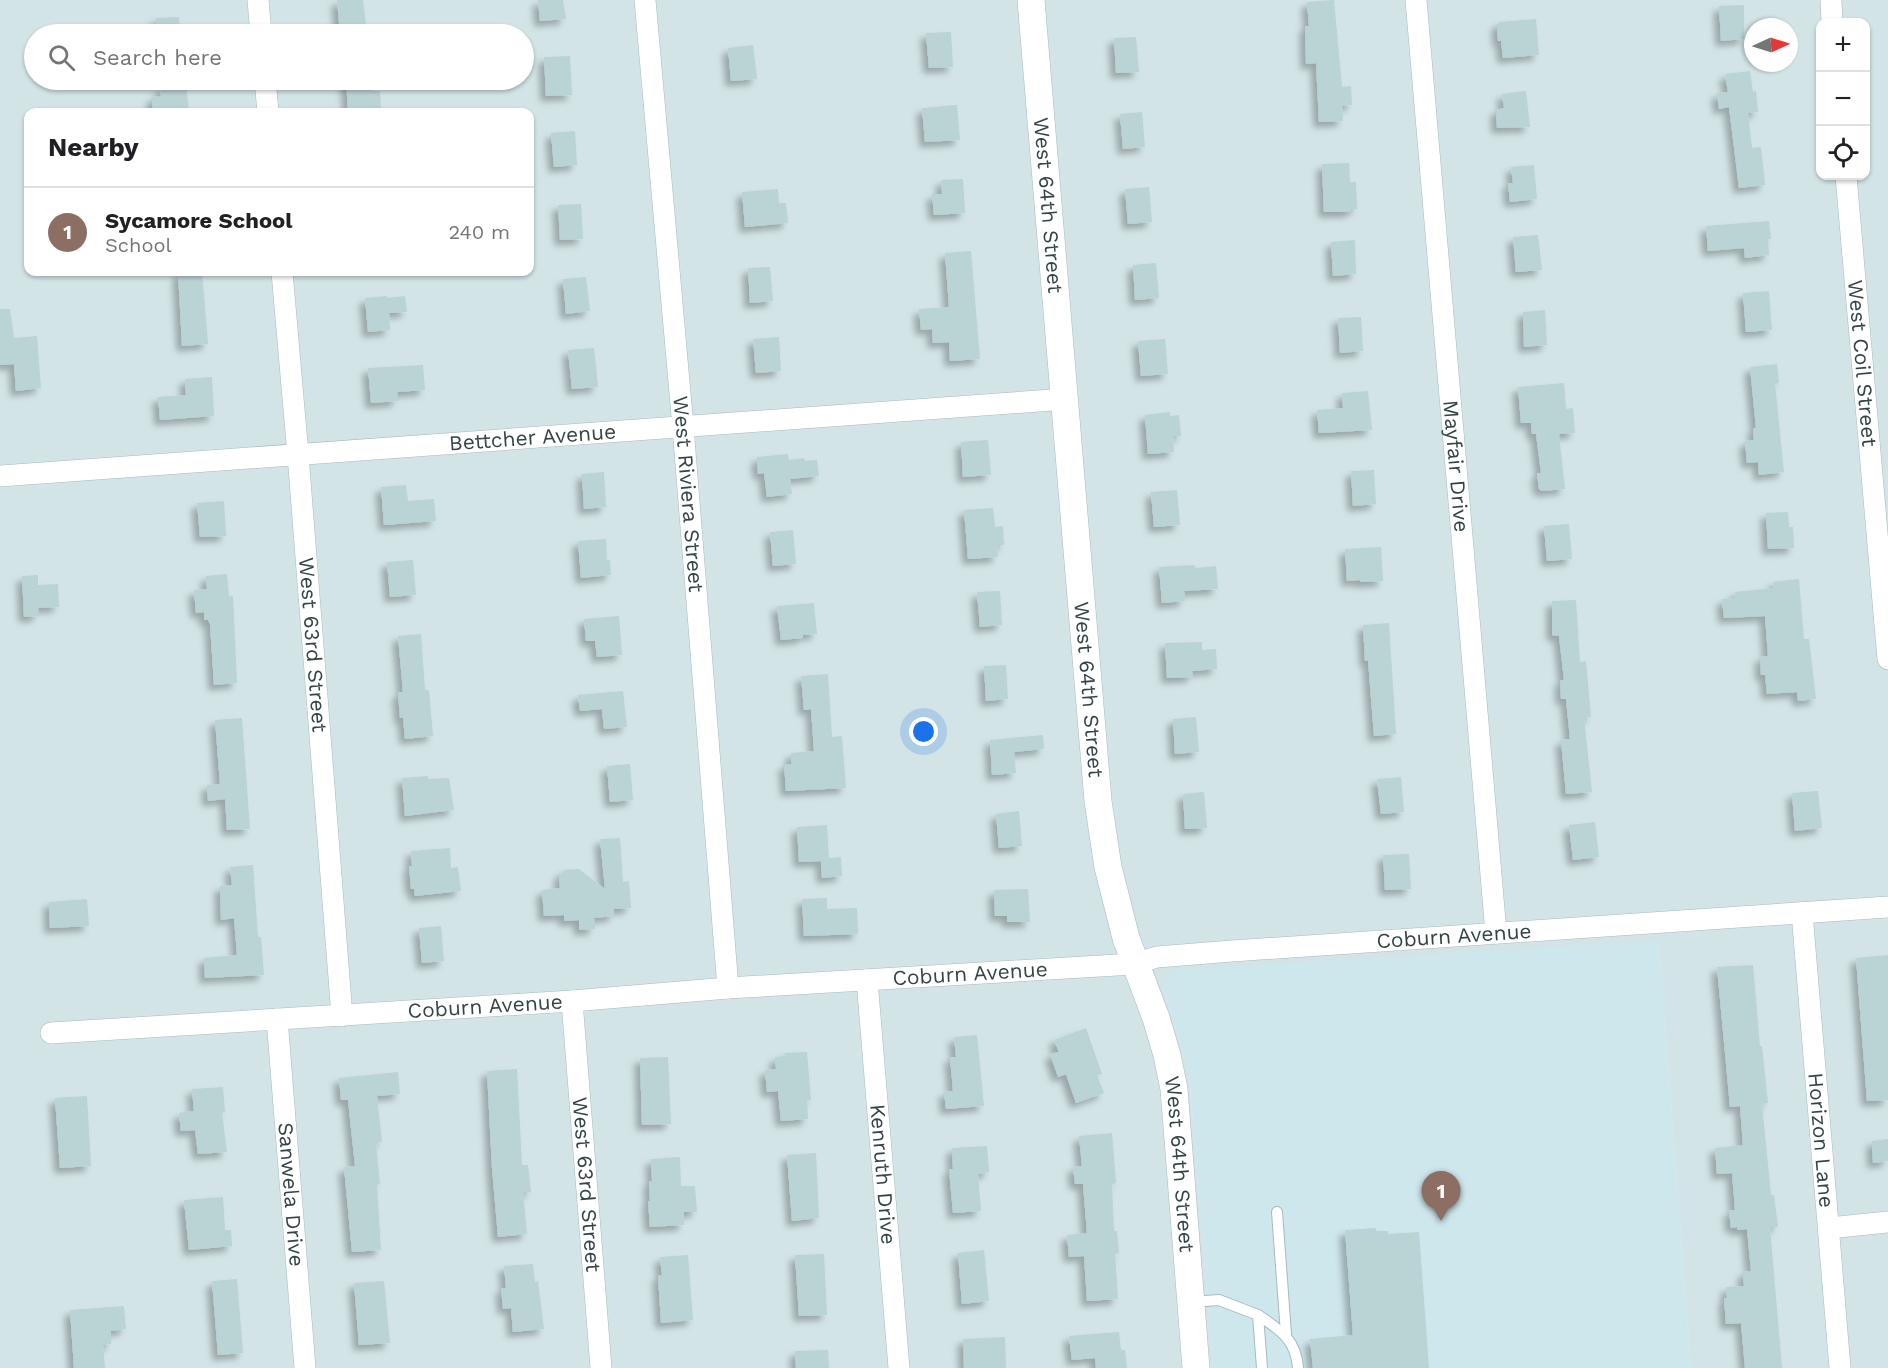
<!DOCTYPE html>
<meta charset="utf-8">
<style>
body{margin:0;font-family:"Work Sans",sans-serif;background:#f2f2f2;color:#202124}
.controls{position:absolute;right:18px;top:18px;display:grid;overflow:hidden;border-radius:12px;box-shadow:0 2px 4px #0004}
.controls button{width:54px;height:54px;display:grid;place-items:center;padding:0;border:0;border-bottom:2px solid #e0e0e0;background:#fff;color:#202124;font:30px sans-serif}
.compass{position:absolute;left:1744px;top:18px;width:54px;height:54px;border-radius:50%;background:#fff;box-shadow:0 2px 4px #0004;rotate:86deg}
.you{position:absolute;left:924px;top:732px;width:21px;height:21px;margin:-15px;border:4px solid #fff;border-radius:50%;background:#1a73e8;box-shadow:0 0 0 9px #1a73e833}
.badge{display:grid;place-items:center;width:39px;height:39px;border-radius:50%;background:#0b8043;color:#fff;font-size:20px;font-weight:700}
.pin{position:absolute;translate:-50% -50px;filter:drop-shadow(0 2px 3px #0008)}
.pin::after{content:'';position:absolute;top:32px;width:21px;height:18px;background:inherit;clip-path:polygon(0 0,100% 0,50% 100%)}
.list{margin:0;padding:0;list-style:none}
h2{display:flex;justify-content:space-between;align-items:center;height:78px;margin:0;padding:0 24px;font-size:26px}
h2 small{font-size:20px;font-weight:400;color:#757577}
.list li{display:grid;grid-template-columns:39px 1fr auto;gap:18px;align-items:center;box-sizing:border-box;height:90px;padding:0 24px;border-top:2px solid #e0e0e0}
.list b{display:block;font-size:22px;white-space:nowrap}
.list p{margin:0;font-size:20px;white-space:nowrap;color:#757577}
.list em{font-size:20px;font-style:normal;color:#757577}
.icon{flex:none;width:33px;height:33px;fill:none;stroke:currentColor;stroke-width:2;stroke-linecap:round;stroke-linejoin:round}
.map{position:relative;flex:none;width:1888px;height:1368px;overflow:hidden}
.search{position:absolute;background:#fff;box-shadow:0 2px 4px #0004;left:24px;top:24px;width:510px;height:66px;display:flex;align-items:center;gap:15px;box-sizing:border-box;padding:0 21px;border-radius:33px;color:#757577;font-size:22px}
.panel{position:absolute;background:#fff;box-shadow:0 2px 4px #0004;left:24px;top:108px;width:510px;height:168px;border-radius:12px}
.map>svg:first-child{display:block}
.residential{fill:#d2e4e6;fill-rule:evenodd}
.education{fill:#cee7ec}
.building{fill:#bad3d4;filter:url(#shadow)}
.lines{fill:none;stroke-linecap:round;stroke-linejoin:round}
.service-casing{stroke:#a7bbbe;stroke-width:12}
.minor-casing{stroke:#a7bbbe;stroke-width:22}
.tertiary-casing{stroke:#a7bbbe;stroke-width:28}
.service{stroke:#fff;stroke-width:10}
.minor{stroke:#fff;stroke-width:21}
.tertiary{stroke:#fff;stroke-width:27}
.labels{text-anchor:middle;stroke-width:5;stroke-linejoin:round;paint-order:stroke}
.street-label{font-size:21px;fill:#344445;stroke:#fff}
</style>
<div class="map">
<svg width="1888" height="1368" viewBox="0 0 1888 1368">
<defs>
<filter id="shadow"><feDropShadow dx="-5.5" dy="5.5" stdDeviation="3" flood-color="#0004"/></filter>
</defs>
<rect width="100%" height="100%" fill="#e4f0f2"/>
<path class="residential" d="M0,0H1888V1368H1691L1659,942L1163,986L1189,1074L1213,1368H0ZM1820,22H1866V176H1820ZM1753,27H1789V63H1753ZM34,34H524V80H34ZM28,112H530V272H28Z"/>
<path class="education" d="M1659,941L1691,1368H1213L1189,1074L1163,986L1177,970Z"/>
<g class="building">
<path d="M337,0H363L367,34H340Z"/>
<path d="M538,0H563L566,19L540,21Z"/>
<path d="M1334,0L1342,87L1351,86L1352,105L1342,106L1343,121L1319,122L1316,63L1306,64L1305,26H1309L1307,2Z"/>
<path d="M1744,5V39L1721,41L1719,6Z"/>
<path d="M179,17L180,34H157L156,18Z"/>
<path d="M1536,19L1539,55L1503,58L1501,41H1498L1497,24H1499V22Z"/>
<path d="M951,32L953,67L929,68L926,33Z"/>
<path d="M1136,37L1139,72L1116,73L1114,38Z"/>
<path d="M753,45L757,79L731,81L728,48Z"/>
<path d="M570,56L572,95L546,96L544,57Z"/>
<path d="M1750,71L1753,92L1756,91L1758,112L1748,113L1752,148L1761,147L1765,185L1739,188L1729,107L1719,109L1717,93L1728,92L1725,74Z"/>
<path d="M346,80H370L371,91H380L381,110L348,112Z"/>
<path d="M186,85L189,112H153L152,97L161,96L160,87Z"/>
<path d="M1526,91L1530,127L1497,128L1496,110L1504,108L1502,94Z"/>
<path d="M957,105L960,140L925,142L922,108Z"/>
<path d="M1142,112L1145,147L1123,149L1120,114Z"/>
<path d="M575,131L577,165L554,167L551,133Z"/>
<path d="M1349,163L1350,182H1356L1357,209H1351V212H1324L1322,164Z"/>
<path d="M1534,165L1537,199L1510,202L1508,183H1513L1511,167Z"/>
<path d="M963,179L965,213L934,215L932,194H942L941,180Z"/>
<path d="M1149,187L1152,222L1128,224L1125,189Z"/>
<path d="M778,189L779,203H786L788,223L745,227L742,192Z"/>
<path d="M581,204L583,239L560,240L558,205Z"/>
<path d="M1769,221L1771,239H1768L1769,255L1745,258L1744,248L1708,251L1706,226Z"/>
<path d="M1538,235L1542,270L1516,272L1513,237Z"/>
<path d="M1355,240L1356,274L1333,276L1331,242Z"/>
<path d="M971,251L980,359L950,361L949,342L933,343L932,329L921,330L919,309L949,307L945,253Z"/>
<path d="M1156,263L1159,298L1135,300L1133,265Z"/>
<path d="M770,267L773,301L750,303L748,268Z"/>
<path d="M178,272H202L208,344L182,346Z"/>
<path d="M586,277L590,311L566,314L563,279Z"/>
<path d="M1769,291L1772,330L1746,332L1743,293Z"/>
<path d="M387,296V298L405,296L407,312L389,313L390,330L368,332L365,298Z"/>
<path d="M0,309H10L14,338L37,336L41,388L16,391L14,364L0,365Z"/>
<path d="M1545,310L1547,345L1524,347L1523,312Z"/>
<path d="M1361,317L1363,351L1340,353L1338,318Z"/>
<path d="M779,337L781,371L756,373L753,339Z"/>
<path d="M1165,339L1168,374L1141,376L1138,341Z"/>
<path d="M594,348L598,387L572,389L568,350Z"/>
<path d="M1777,364L1779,383L1775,384L1784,472L1759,475L1758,462L1747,463L1745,441L1754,440L1753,428H1756L1750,367Z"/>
<path d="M423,365L425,390L397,392L398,401L371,403L368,368Z"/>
<path d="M212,377L214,416L160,420L158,397L186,395L185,379Z"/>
<path d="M1564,383L1566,409L1573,408L1575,433L1559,434L1565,489L1542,491L1539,489L1537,473H1541L1536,434H1532L1531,423H1521L1518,387Z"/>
<path d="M1368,391L1372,430L1319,433L1317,410L1343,408L1342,393Z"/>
<path d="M1170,412V416L1179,415L1181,436H1173L1174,452L1148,454L1145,415Z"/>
<path d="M988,440L991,475L963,477L961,442Z"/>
<path d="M788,454L789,460L804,458L805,461L817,460L819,476L790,479L792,494L767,497L764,473L758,474L757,457Z"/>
<path d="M1374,470L1376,504L1353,506L1351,471Z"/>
<path d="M604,472L606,507L584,509L582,474Z"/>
<path d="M406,485L408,501L434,499L436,521L384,525L381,487Z"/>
<path d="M1177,490L1180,525L1154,527L1151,492Z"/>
<path d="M224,501L226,536L200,537L197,503Z"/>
<path d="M993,508L995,527L1003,526L1004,545H997L998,557L968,559L964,510Z"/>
<path d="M1788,512L1789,527H1793L1794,548L1768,549L1766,513Z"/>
<path d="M1569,524L1572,559L1547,561L1544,526Z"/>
<path d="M793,530L796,564L773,566L770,532Z"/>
<path d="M606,539L607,560H610L611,575L581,578L578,541Z"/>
<path d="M1381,547L1383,581L1360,582V580L1347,581L1345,549Z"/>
<path d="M413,560L416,595L390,597L387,562Z"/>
<path d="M1194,565L1196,568L1216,566L1218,589L1184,591L1185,601L1162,603L1159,567Z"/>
<path d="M227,574L229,596H233L237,683L214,685L210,624L208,620H204V612L196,613L194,590L207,589L206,576Z"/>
<path d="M38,575V585L58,584L59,607L38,608L39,616L24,617L22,576Z"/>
<path d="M1799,579L1804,639H1809L1816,699L1798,701L1797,692L1767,694L1765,675H1761L1760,657L1768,656L1765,616L1724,618L1722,599L1735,598V592L1774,588L1773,582Z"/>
<path d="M1000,591L1002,625L980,627L977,592Z"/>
<path d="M1576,600L1580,662L1586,661L1591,717L1584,718L1592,792L1566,794L1561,740L1570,739L1566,699H1561L1560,680H1564L1559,636L1552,635V601Z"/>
<path d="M814,603L817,634L803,635V638L781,640L777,606Z"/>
<path d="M619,616L622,655L597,657L595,641H586L584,619Z"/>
<path d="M1389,623L1396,734L1374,736L1368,660L1365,661L1363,625Z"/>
<path d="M421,634L425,690H429L433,736L405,739L403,718H400L398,693L403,692L398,636Z"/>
<path d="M1202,642V650L1216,649L1217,669L1192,671L1193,677L1167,678L1165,643Z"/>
<path d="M1006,665L1008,699L986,701L984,666Z"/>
<path d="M828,674L832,737L842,736L846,788L786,791L784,764H791V753L814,751L811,709L804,710L801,676Z"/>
<path d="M623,691L627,727L604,729L602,709L580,711L578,695Z"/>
<path d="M1196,717L1199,752L1175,754L1173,719Z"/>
<path d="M242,718L250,829L227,830L225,799L208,801L207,785L220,784L215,720Z"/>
<path d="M1043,735L1044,749L1014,752L1016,773L992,775L990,740Z"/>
<path d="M630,764L633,800L610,802L607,766Z"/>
<path d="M428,776V779L449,778L454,810L405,816L402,778Z"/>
<path d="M1401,777L1404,812L1381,814L1377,779Z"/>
<path d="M1818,791L1822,828L1795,831L1792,793Z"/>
<path d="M1204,792L1207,828L1185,829L1183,794Z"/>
<path d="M1019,811L1022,846L999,848L996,814Z"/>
<path d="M1595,822L1599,857L1573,860L1569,825Z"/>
<path d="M827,825L829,858L841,857L842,876L822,878L821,861L799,862L797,827Z"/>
<path d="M620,838L623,882L629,881L631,908L614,909V916L594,918L595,929L579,930V920L564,921V915L544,916L542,890L560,888L559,877L564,870L579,869L605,889L600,839Z"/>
<path d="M450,848L451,868L458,867L461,891L415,896L414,889H411L409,866H412L411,851Z"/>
<path d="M1409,854L1411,889L1385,890L1383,855Z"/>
<path d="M253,865L258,937H261L264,975L205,978L204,958L237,955L234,918L221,920L220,886L232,885L230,867Z"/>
<path d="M1028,889L1030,922H1007V916H995L994,890Z"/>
<path d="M827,898V909L857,908L858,934L804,936L802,899Z"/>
<path d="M87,899L89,926L50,928L49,902Z"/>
<path d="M441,926L444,961L422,963L419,928Z"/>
<path d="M1888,955V1100L1867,1101L1856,958Z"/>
<path d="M1753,965L1760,1046H1762L1768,1103L1762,1104L1771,1195H1774L1778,1227H1770L1782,1368H1745L1741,1323L1726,1324L1724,1298H1727L1726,1287L1744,1286L1743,1272L1751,1271L1747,1229L1737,1230V1227L1731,1228L1729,1211L1735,1210L1732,1173L1717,1174L1715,1148L1743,1145L1740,1106L1730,1107L1717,967Z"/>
<path d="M1086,1028L1102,1074L1097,1075L1104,1093L1076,1103L1066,1074L1058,1077L1050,1054L1059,1052L1054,1040Z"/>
<path d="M977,1035L984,1106L946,1109L944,1092L953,1091L950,1057H956L954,1037Z"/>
<path d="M807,1052L811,1100H807L808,1119L781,1121L778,1091L767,1092L765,1070L776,1069L775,1057L785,1056L784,1053Z"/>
<path d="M668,1057L671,1124L642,1125L640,1058Z"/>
<path d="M517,1069L522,1165H528L531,1192H523L527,1234L498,1237L492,1168L487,1071Z"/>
<path d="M398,1072L400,1094L377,1096L382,1142L376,1143L380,1184L377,1185L381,1250L352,1252L344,1167L355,1166L348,1100H341L339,1078Z"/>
<path d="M223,1087L225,1112L222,1113L227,1152L198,1154L195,1130L181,1131L179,1113L194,1111L192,1089Z"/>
<path d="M87,1096L91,1166L60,1168L55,1098Z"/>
<path d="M1112,1133L1116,1183L1112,1184L1114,1231H1117L1119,1253L1115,1254L1118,1299L1087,1301L1084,1256L1069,1257L1067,1235L1087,1233L1083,1184H1075L1073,1167L1082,1166L1079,1136Z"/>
<path d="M1888,1139V1161L1873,1163L1872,1141Z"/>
<path d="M987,1146L989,1172L978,1174L981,1211L953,1213L949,1169H953L952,1148Z"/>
<path d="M816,1153L819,1218L792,1221L787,1155Z"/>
<path d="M680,1157L681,1186H695L697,1212H684V1225L650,1227L648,1201H650L649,1181H652L651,1159Z"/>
<path d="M223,1197L225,1230H231L232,1246L189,1250L184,1200Z"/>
<path d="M1376,1228V1231H1388V1234L1419,1232L1429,1368H1313L1310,1339L1353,1335L1345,1230Z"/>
<path d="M984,1250L989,1301L962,1304L958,1253Z"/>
<path d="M824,1254L827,1315L799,1316L795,1255Z"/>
<path d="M688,1255L693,1320L661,1323L658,1276L662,1275L660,1257Z"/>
<path d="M533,1264L535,1282L538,1281L544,1329L513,1332L511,1308L503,1309L501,1288H506L504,1266Z"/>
<path d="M237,1279L243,1353L218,1355L212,1281Z"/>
<path d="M384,1281L390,1343L359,1345L354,1283Z"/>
<path d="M124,1306L126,1329L111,1331V1344L103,1345L105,1368H74L70,1310Z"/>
<path d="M1119,1332L1121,1350H1125L1127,1368H1096L1095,1358L1072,1360L1069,1336Z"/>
<path d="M1005,1337L1006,1368H964L963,1339Z"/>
<path d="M828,1350L829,1368H796L795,1351Z"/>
</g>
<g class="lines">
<g class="service-casing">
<g id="service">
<path d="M1277,1212L1286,1334"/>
<path d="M1191,1302L1219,1300L1258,1315L1262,1368"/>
<path d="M1258,1315C1280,1330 1296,1339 1298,1368"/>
</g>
</g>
<g class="minor-casing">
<g id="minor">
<path d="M258,0L261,34"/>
<path id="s1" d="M645,0L683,427L728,988"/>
<path id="s2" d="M1416,0L1496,933"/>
<path d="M1831,0L1832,22"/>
<path d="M265,80L268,112"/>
<path id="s3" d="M1846,176L1888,659"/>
<path id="s4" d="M282,272L298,455L342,1016"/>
<path id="s5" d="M0,476L1066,399"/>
<path id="s6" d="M1802,913L1840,1368"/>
<path id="s7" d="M867,980L899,1368"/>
<path id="s8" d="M572,1001L601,1368"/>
<path id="s9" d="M277,1019L305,1368"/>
<path id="s10" d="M51,1033L572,1001L728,988L1134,964L1157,957L1232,951L1888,907"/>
<path d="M1829,1228L1888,1222"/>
</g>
</g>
<g class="tertiary-casing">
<g id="tertiary">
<path id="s11" d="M1031,0L1098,801L1108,867L1126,938L1156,1018L1167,1055L1174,1089L1196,1368"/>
</g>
</g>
<use href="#service" class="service"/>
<use href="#minor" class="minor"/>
<use href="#tertiary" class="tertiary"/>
</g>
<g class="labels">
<g class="street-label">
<text dy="7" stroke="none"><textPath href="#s11" startOffset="206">West 64th Street</textPath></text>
<text dy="7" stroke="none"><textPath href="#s3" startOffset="188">West Coil Street</textPath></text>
<text dy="7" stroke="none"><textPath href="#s5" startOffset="534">Bettcher Avenue</textPath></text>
<text dy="7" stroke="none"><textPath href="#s2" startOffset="468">Mayfair Drive</textPath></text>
<text dy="7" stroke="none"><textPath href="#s1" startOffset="496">West Riviera Street</textPath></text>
<text dy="7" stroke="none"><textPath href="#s4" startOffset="374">West 63rd Street</textPath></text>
<text dy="7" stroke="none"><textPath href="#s11" startOffset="692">West 64th Street</textPath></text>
<text dy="7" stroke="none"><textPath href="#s10" startOffset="1407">Coburn Avenue</textPath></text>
<text dy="7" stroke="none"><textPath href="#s10" startOffset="921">Coburn Avenue</textPath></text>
<text dy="7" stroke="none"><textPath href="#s10" startOffset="435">Coburn Avenue</textPath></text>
<text dy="7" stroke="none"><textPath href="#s6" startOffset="228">Horizon Lane</textPath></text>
<text dy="7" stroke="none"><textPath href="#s11" startOffset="1178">West 64th Street</textPath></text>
<text dy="7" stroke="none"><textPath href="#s7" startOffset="195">Kenruth Drive</textPath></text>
<text dy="7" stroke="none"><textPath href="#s8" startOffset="184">West 63rd Street</textPath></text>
<text dy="7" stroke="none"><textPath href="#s9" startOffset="176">Sanwela Drive</textPath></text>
</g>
</g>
</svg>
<div class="controls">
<button>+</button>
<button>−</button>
<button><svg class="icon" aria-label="locate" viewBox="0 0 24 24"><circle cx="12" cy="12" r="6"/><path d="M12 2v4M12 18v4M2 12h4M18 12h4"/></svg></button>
</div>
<svg class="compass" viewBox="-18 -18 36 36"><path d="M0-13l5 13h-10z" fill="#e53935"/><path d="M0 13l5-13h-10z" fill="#757577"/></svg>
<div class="you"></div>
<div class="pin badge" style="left:1441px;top:1221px;background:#8d6e63">1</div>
<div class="search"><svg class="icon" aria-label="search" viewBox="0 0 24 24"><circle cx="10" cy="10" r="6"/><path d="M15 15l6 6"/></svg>Search here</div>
<section class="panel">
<h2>Nearby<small></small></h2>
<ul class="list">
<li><span class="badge" style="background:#8d6e63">1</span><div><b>Sycamore School</b><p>School</p></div><em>240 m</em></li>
</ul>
</section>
</div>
